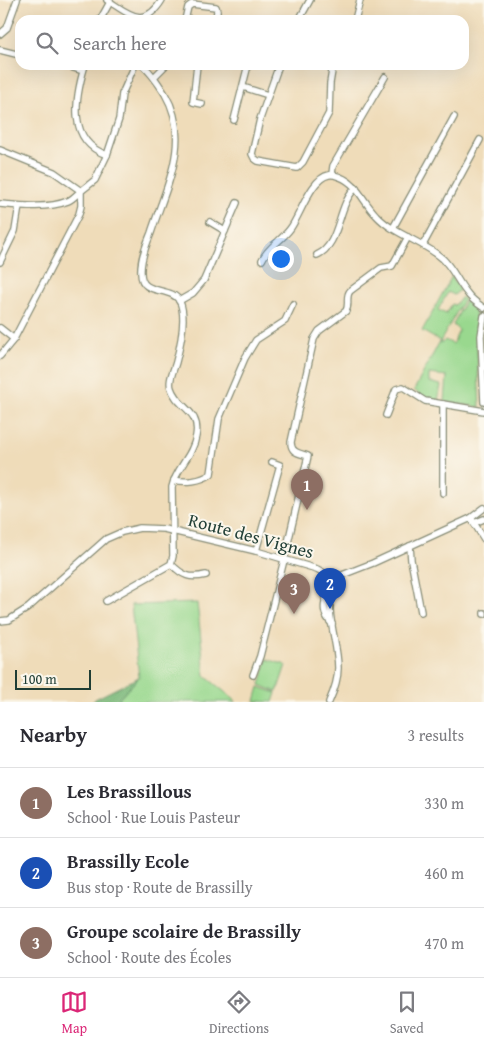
<!DOCTYPE html>
<meta charset="utf-8">
<style>
body{margin:0;font-family:"Gentium Book Plus",serif;background:#f7f7f7;color:#2b2b33}
.scale{position:absolute;left:15px;bottom:12px;width:76px;box-sizing:border-box;padding-left:5px;border:2px solid #1f3d34;border-top:0;font-size:14px;line-height:18px;white-space:nowrap;color:#1f3d34;-webkit-text-stroke:4px #fbf7ec;paint-order:stroke}
.you{position:absolute;left:280px;top:258px;width:18px;height:18px;margin:-12px;border:4px solid #fff;border-radius:50%;background:#1a73e8;box-shadow:0 0 0 8px #1a73e833}
.badge{display:grid;place-items:center;width:32px;height:32px;border-radius:50%;background:#db2777;color:#fff;font-size:16px;font-weight:700}
.pin{position:absolute;translate:-50% -41px;filter:drop-shadow(0 1px 2px #0008)}
.pin::after{content:'';position:absolute;top:26px;width:18px;height:15px;background:inherit;clip-path:polygon(0 0,100% 0,50% 100%)}
.list{margin:0;padding:0;list-style:none}
h2{display:flex;justify-content:space-between;align-items:center;height:65px;margin:0;padding:0 20px;font-size:21px}
h2 small{font-size:16px;font-weight:400;color:#7c7c81}
.list li{display:grid;grid-template-columns:32px 1fr auto;gap:15px;align-items:center;box-sizing:border-box;height:70px;padding:0 20px;border-top:1px solid #e1e1e2}
.list b{display:block;font-size:19px;white-space:nowrap}
.list p{margin:0;font-size:16px;white-space:nowrap;color:#7c7c81}
.list em{font-size:16px;font-style:normal;color:#7c7c81}
.icon{flex:none;width:28px;height:28px;fill:none;stroke:currentColor;stroke-width:2;stroke-linecap:round;stroke-linejoin:round}
.map{position:relative;flex:none;width:484px;height:702px;overflow:hidden}
.search{position:absolute;background:#fff;box-shadow:0 5px 20px #0002;left:15px;right:15px;top:15px;height:55px;display:flex;align-items:center;gap:12px;box-sizing:border-box;padding:0 18px;border-radius:15px;color:#7c7c81;font-size:19px}
.sheet{height:275px;background:#fff}
nav{display:flex;justify-content:space-around;align-items:center;box-sizing:border-box;height:70px;border-top:1px solid #e1e1e2;background:#fff;font-size:14px;color:#7c7c81}
nav a{display:grid;justify-items:center;gap:2px}
nav .on{color:#db2777}
.map>svg:first-child{display:block}
.green{fill:#99d88e;stroke:#5c8a61}
.forest{fill:#7ab879;stroke:#4c7a56}
.lines{fill:none;stroke-linecap:round;stroke-linejoin:round}
.minor-casing{stroke:#878c76;stroke-width:8}
.minor{stroke:#fff;stroke-width:5.5}
.labels{text-anchor:middle;stroke-width:4;stroke-linejoin:round;paint-order:stroke}
.street-label{font-size:18px;fill:#1f3d34;stroke:#fbf7ec}
</style>
<div class="map">
<svg width="484" height="702" viewBox="0 0 484 702">
<rect width="100%" height="100%" fill="#fbf7ec"/>
<filter id="ink" filterUnits="userSpaceOnUse"><feTurbulence type="fractalNoise" baseFrequency=".02" numOctaves="2"/><feDisplacementMap in="SourceGraphic" scale="10" xChannelSelector="R" yChannelSelector="G"/><feConvolveMatrix kernelMatrix="1 2 1 2 8 2 1 2 1" color-interpolation-filters="sRGB"/></filter>
<filter id="wash" filterUnits="userSpaceOnUse"><feTurbulence type="fractalNoise" baseFrequency=".0096" numOctaves="4" result="noise"/><feDisplacementMap in="SourceGraphic" scale="20" xChannelSelector="R" yChannelSelector="G"/><feGaussianBlur stdDeviation="1.12" result="paint"/><feColorMatrix in="noise" values="0 0 0 0 0 0 0 0 0 0 0 0 0 0 0 0 0 1.4 0 .05"/><feComposite in="paint" operator="in"/></filter>
<g filter="url(#wash)">
<rect width="100%" height="100%" fill="#efdcb9"/>
<g class="green">
<path d="M452,276L460,290L454,295L448,292L438,310L446,314L452,304L455,305L462,297L464,299L440,342L442,343L445,340L453,344L459,330L453,325L465,301L475,310L480,407L445,402L447,376L429,374V382L441,385L438,401L427,400L414,390L440,341L422,331Z"/>
<path d="M197,603L205,676L236,701L235,702H116L139,677L131,605Z"/>
<path d="M267,659L286,665L277,692L260,685Z"/>
<path d="M259,687L276,693L273,702L255,701Z"/>
</g>
<path class="forest" d="M139,677L116,702H93L95,699Z"/>
</g>
<g filter="url(#ink)">
<g class="lines">
<g class="minor-casing">
<g id="minor">
<path d="M107,0C128,13 144,30 162,0"/>
<path d="M100,20L110,2"/>
<path d="M185,20L188,7L192,4L216,7L217,11L216,20"/>
<path d="M299,20L310,0"/>
<path d="M355,20L360,0"/>
<path d="M0,34L7,28L17,0"/>
<path d="M0,50L20,55"/>
<path d="M64,65L83,71"/>
<path d="M85,65C75,98 67,141 107,155"/>
<path d="M197,65L193,102L202,104"/>
<path d="M279,65L260,119L252,154L254,158L258,161L297,168L303,162L329,113L330,83L333,65"/>
<path d="M154,77L166,65"/>
<path d="M243,87L268,95"/>
<path d="M234,120L248,65"/>
<path d="M0,150L54,172L81,191C77,194 73,199 68,201C48,209 21,206 0,204"/>
<path d="M332,174L333,166L385,77"/>
<path d="M210,222L225,231"/>
<path d="M393,228L454,117"/>
<path d="M423,245L480,140"/>
<path d="M317,255C341,245 337,204 356,188"/>
<path d="M262,260C268,247 281,241 290,229C300,216 311,178 329,175C333,174 337,176 340,177C358,184 363,202 376,215C394,235 423,241 443,259C453,269 458,282 467,293C471,299 478,304 484,308"/>
<path d="M0,262L15,231L19,206"/>
<path d="M179,301L193,293L204,280L237,203"/>
<path d="M484,316L481,336L484,402"/>
<path d="M0,328L14,339"/>
<path d="M0,356L14,339L79,214L81,206V191L95,180L107,155L119,119L122,94L135,65"/>
<path d="M443,404V493"/>
<path d="M386,415L396,389L403,387L425,401L484,411"/>
<path d="M174,480C186,483 201,481 211,474L219,419L245,358L256,340L285,321L293,304"/>
<path d="M471,518L484,539"/>
<path d="M474,523L484,519"/>
<path d="M410,546L411,560L421,612"/>
<path d="M256,551L280,465L272,462"/>
<path d="M171,564C183,576 190,579 206,575"/>
<circle cx="332" cy="579" r="5.5"/>
<path d="M337,577L373,563L471,518L484,508"/>
<path d="M327,582C329,599 317,608 332,624"/>
<path d="M106,601L171,564L173,556L172,487C176,468 193,456 196,436C201,410 177,408 171,388C168,380 174,370 176,362C180,347 187,318 180,302C172,285 141,297 141,273C140,260 146,245 151,233C166,187 192,140 165,94C158,83 152,73 142,65"/>
<path d="M484,614V613"/>
<path d="M0,621L9,620L28,608L106,539L122,532L140,528L164,529L256,551L317,569L328,575"/>
<path d="M253,675L260,656L284,560L308,456C299,453 291,453 291,442L314,339L319,331L346,311C350,304 345,297 350,291L381,268L392,266L408,237"/>
<path d="M329,702C334,691 338,680 338,668C338,640 323,611 334,584"/>
</g>
</g>
<use href="#minor" class="minor"/>
</g>
</g>
<g class="labels">
<g class="street-label">
<text transform="translate(251 536) rotate(15)" y="6">Route des Vignes</text>
</g>
</g>
</svg>
<div class="scale">100 m</div>
<div class="you"></div>
<div class="pin badge" style="left:307px;top:510px;background:#8d6e63">1</div>
<div class="pin badge" style="left:330px;top:609px;background:#1a4fb4">2</div>
<div class="pin badge" style="left:294px;top:614px;background:#8d6e63">3</div>
<div class="search"><svg class="icon" aria-label="search" viewBox="0 0 24 24"><circle cx="10" cy="10" r="6"/><path d="M15 15l6 6"/></svg>Search here</div>
</div>
<section class="sheet">
<h2>Nearby<small>3 results</small></h2>
<ul class="list">
<li><span class="badge" style="background:#8d6e63">1</span><div><b>Les Brassillous</b><p>School · Rue Louis Pasteur</p></div><em>330 m</em></li>
<li><span class="badge" style="background:#1a4fb4">2</span><div><b>Brassilly Ecole</b><p>Bus stop · Route de Brassilly</p></div><em>460 m</em></li>
<li><span class="badge" style="background:#8d6e63">3</span><div><b>Groupe scolaire de Brassilly</b><p>School · Route des Écoles</p></div><em>470 m</em></li>
</ul>
</section>
<nav>
<a class="on"><svg class="icon" aria-label="map" viewBox="0 0 24 24"><path d="M3 6l6-2 6 2 6-2v14l-6 2-6-2-6 2zM9 4v14M15 6v14"/></svg>Map</a>
<a><svg class="icon" aria-label="directions" viewBox="0 0 24 24"><path d="M12 3l9 9-9 9-9-9zM9 14v-3h6M13 9l2 2-2 2"/></svg>Directions</a>
<a><svg class="icon" aria-label="saved" viewBox="0 0 24 24"><path d="M7 4h10v16l-5-4-5 4z"/></svg>Saved</a>
</nav>
